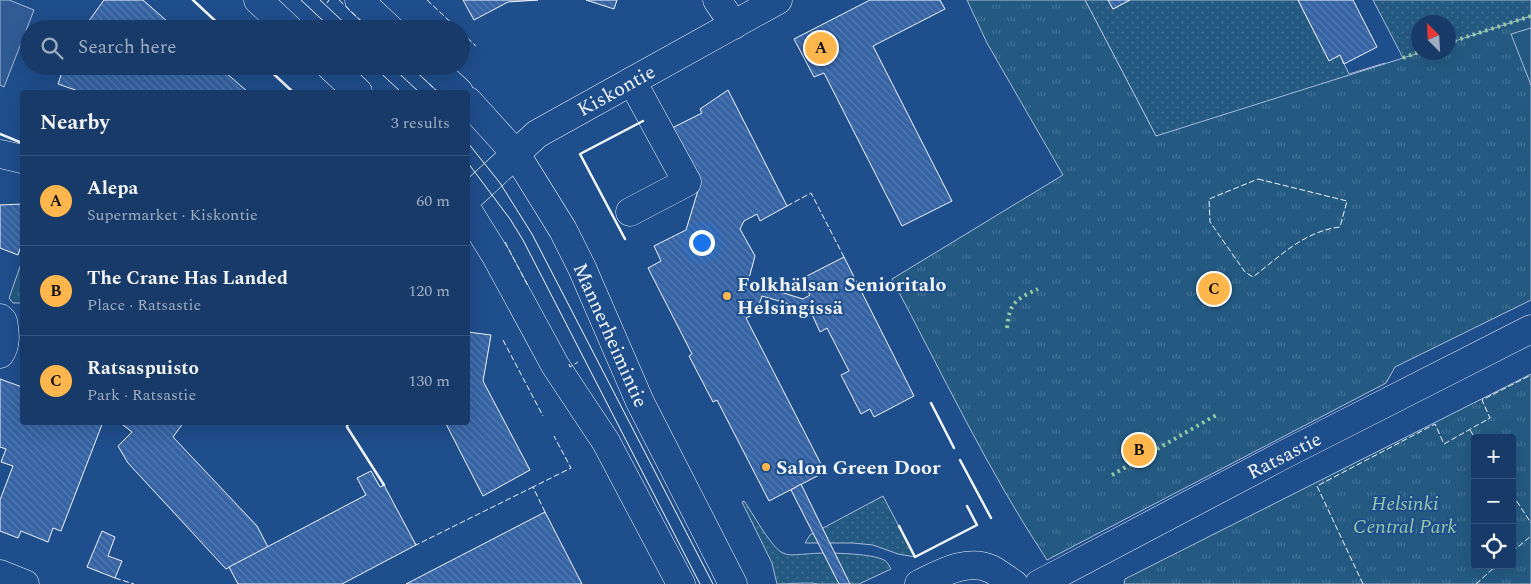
<!DOCTYPE html>
<meta charset="utf-8">
<style>
body{margin:0;font-family:Spectral,serif;background:#244571;color:#f1f3f6}
.controls{position:absolute;right:15px;bottom:15px;display:grid;overflow:hidden;border-radius:5px;box-shadow:0 5px 20px #0002}
.controls button{width:45px;height:45px;display:grid;place-items:center;padding:0;border:0;border-bottom:1px solid #36547d;background:#173a69;color:#f1f3f6;font:25px sans-serif}
.compass{position:absolute;left:1411px;top:15px;width:45px;height:45px;border-radius:50%;background:#173a69;box-shadow:0 5px 20px #0002;rotate:336deg}
.you{position:absolute;left:701px;top:242px;width:18px;height:18px;margin:-12px;border:4px solid #fff;border-radius:50%;background:#1a73e8;box-shadow:0 0 0 8px #1a73e833}
.badge{display:grid;place-items:center;width:32px;height:32px;border-radius:50%;background:#ffb74d;color:#111;font-size:16px;font-weight:700}
.pin{position:absolute;translate:-50% -50%;border:2px solid #fff;box-shadow:0 1px 5px #0006}
.list{margin:0;padding:0;list-style:none}
h2{display:flex;justify-content:space-between;align-items:center;height:65px;margin:0;padding:0 20px;font-size:21px}
h2 small{font-size:16px;font-weight:400;color:#9eadc0}
.list li{display:grid;grid-template-columns:32px 1fr auto;gap:15px;align-items:center;box-sizing:border-box;height:90px;padding:0 20px;border-top:1px solid #36547d}
.list b{display:block;font-size:19px;white-space:nowrap}
.list p{margin:0;font-size:16px;white-space:nowrap;color:#9eadc0}
.list em{font-size:16px;font-style:normal;color:#9eadc0}
.icon{flex:none;width:28px;height:28px;fill:none;stroke:currentColor;stroke-width:2;stroke-linecap:round;stroke-linejoin:round}
.map{position:relative;flex:none;width:1531px;height:584px;overflow:hidden}
.search{position:absolute;background:#173a69;box-shadow:0 5px 20px #0002;left:20px;top:20px;width:450px;height:55px;display:flex;align-items:center;gap:12px;box-sizing:border-box;padding:0 18px;border-radius:28px;color:#9eadc0;font-size:19px}
.panel{position:absolute;background:#173a69;box-shadow:0 5px 20px #0002;left:20px;top:90px;width:450px;height:335px;border-radius:5px}
.map>svg:first-child{display:block}
.grass{fill:url(#grass-dots);stroke:#a8bbd7;fill-rule:evenodd}
.park{fill:url(#park-tufts);stroke:#a8bbd7;fill-rule:evenodd}
.garden{fill:#245a82;stroke:#a8bbd7}
.parking{fill:#305b95;stroke:#a8bbd7}
.building{fill:url(#building-back-hatch);stroke:#f2f6ff}
.lines{fill:none;stroke-linecap:round;stroke-linejoin:round}
.minor-casing{stroke:#f2f6ff;stroke-width:29}
.major-casing{stroke:#f2f6ff;stroke-width:29}
.minor{stroke:#1f4e8c;stroke-width:28}
.major{stroke:#1f4e8c;stroke-width:28}
.tram{stroke:#f2f6ff;stroke-width:1}
.hedge{stroke:#97c8a6;stroke-width:4;stroke-dasharray:2.5 4;stroke-linecap:butt}
.fence{stroke:#f2f6ff;stroke-width:1;stroke-dasharray:6 2.5;stroke-linecap:butt}
.wall{stroke:#f2f6ff;stroke-width:2.5}
.poi-dot{fill:#ffb74d;stroke:#1f4e8c;stroke-width:2}
.labels{text-anchor:middle;stroke-width:4;stroke-linejoin:round;paint-order:stroke}
.street-label{font-size:20px;fill:#f2f6ff;stroke:#1f4e8c}
.poi-label{font-size:20px;font-weight:bold;fill:#f2f6ff;stroke:#1f4e8c;text-anchor:start}
.park-label{font-size:20px;font-style:italic;fill:#97c8a6;stroke:#1f4e8c}
</style>
<div class="map">
<svg width="1531" height="584" viewBox="0 0 1531 584">
<defs>
<pattern id="grass-dots" width="8" height="8" patternUnits="userSpaceOnUse" patternTransform="scale(1.25)"><rect width="8" height="8" fill="#245a82"/><path d="M2 2h.1M6 6h.1" fill="none" stroke="#447295" stroke-width="1.8" stroke-linecap="round"/></pattern>
<pattern id="park-tufts" width="24" height="20" patternUnits="userSpaceOnUse" patternTransform="scale(1.25)"><rect width="24" height="20" fill="#245a82"/><path d="M3 7l-1-3M5 7V3M7 7l1-3M15 17l-1-3M17 17v-4M19 17l1-3" fill="none" stroke="#447295"/></pattern>
<pattern id="building-back-hatch" width="6" height="6" patternUnits="userSpaceOnUse" patternTransform="scale(1.25)"><rect width="6" height="6" fill="#3563a3"/><path d="M-1 5l2 2M0 0l6 6M5-1l2 2" fill="none" stroke="#537ab1"/></pattern>
</defs>
<rect width="100%" height="100%" fill="#1f4e8c"/>
<g class="grass">
<path d="M1085,0H1108L1113,9L1130,0H1298L1329,60L1340,55L1349,74L1385,63L1382,82L1156,136Z"/>
<path d="M1373,0H1531V16L1503,26L1491,54L1403,58ZM1418,22H1448V52H1418Z"/>
<path d="M883,496L915,557L898,554L873,545L853,543H805L810,535Z"/>
<path d="M744,501C752,512 770,545 781,552C789,557 798,554 807,554C823,552 871,553 884,560C888,562 889,566 891,569L859,584H818C812,582 785,584 777,584L772,563L742,502Z"/>
</g>
<g class="park">
<path d="M967,0H1085L1156,136L1419,53L1448,52L1449,43L1531,16V300L1395,367L1386,383L1047,560C988,471 942,373 892,279L1063,175L987,43Z"/>
<path d="M22,261V303H13L9,298Z"/>
<path d="M1531,374V584H1124L1125,579ZM1475,438H1512V565H1475Z"/>
</g>
<path class="garden" d="M1531,28V85L1511,34Z"/>
<path class="parking" d="M0,0H9L34,10L4,87L0,85Z"/>
<g class="building">
<path d="M104,0H143L176,29H83Z"/>
<path d="M463,0H538L508,2L474,20Z"/>
<path d="M586,0H617L614,9Z"/>
<path d="M870,0H940L945,9L873,46L952,201L902,226L824,73L814,77L794,39Z"/>
<path d="M1108,0H1130L1113,9Z"/>
<path d="M1298,0H1353L1377,47L1344,64L1340,55L1329,61Z"/>
<path d="M64,66H218L248,92H81L58,84Z"/>
<path d="M728,90L787,206L760,221L757,214L744,221L740,229L755,256L748,282L803,299L810,295L801,279L844,257L914,396L874,417L870,409L861,414L841,375L849,371L827,328L820,332L810,310L762,296L756,313L746,318L825,472L769,501L717,400L713,402L689,356L692,354L648,268L661,261L654,246L686,230L700,184L672,128L702,113L700,109Z"/>
<path d="M22,204V243L18,255L0,248V205Z"/>
<path d="M468,332L491,335L483,381L530,470L483,496L445,422H468Z"/>
<path d="M0,379L22,387V422H103L61,531L53,528L48,542L21,531L18,538L0,531V500L13,466L1,462L6,449L0,447Z"/>
<path d="M119,422H184L173,437L257,526L268,547L226,569L128,463L118,446L132,432Z"/>
<path d="M371,471L380,487L384,485L416,545L342,584H238L229,567L366,495L357,478Z"/>
<path d="M801,484L821,525L850,584H839L791,490Z"/>
<path d="M545,512L582,584H406Z"/>
<path d="M102,531L115,537L108,556L122,561L115,578L87,567Z"/>
</g>
<g class="lines">
<g class="minor-casing">
<g id="minor">
<path d="M717,0L734,25"/>
<path d="M0,154L22,159"/>
<path d="M468,198L537,134L778,0"/>
<path d="M630,212L687,182L632,81"/>
<path d="M0,318L3,321C5,333 7,344 0,354"/>
<path d="M0,574L25,584"/>
<path d="M919,584C940,574 966,558 991,569C999,573 1006,579 1014,584"/>
<path d="M1039,584L1285,454L1531,329"/>
</g>
</g>
<g class="major-casing">
<g id="major">
<path d="M258,0L289,29"/>
<path d="M359,0L390,29"/>
<path d="M330,66L358,92"/>
<path d="M431,66L459,92"/>
<path d="M468,101L516,154L563,230L582,268L640,402L733,584"/>
<path d="M468,211L496,256L555,365L606,442L681,584"/>
</g>
</g>
<use href="#minor" class="minor"/>
<use href="#major" class="major"/>
<g class="tram">
<path d="M301,0L332,29"/>
<path d="M320,0L351,29"/>
<path d="M373,66L401,92"/>
<path d="M391,66L419,92"/>
<path d="M468,143L500,183L532,234L713,584"/>
<path d="M468,163L510,219L523,240L700,584"/>
</g>
<g class="hedge">
<path d="M1448,43L1531,16"/>
<path d="M1403,58L1419,52"/>
<path d="M1007,328C1009,303 1016,299 1038,289"/>
<path d="M1112,475L1218,414"/>
</g>
<g class="fence">
<path d="M339,0L370,29"/>
<path d="M427,0L458,29"/>
<path d="M327,3L329,0"/>
<path d="M461,32L476,46"/>
<path d="M410,66L438,92"/>
<path d="M1258,179L1347,201L1340,227C1305,231 1280,256 1253,277L1245,272L1210,222L1209,199Z"/>
<path d="M787,206L811,193L844,257"/>
<path d="M505,242L528,286"/>
<path d="M503,340L543,416"/>
<path d="M569,364L570,367L578,362"/>
<path d="M1470,430L1475,438"/>
<path d="M1512,494L1531,523"/>
<path d="M545,512L533,487L571,468L554,436"/>
<path d="M415,543L416,545L533,487"/>
<path d="M1512,552L1531,536"/>
<path d="M115,578L134,584"/>
<path d="M1363,584L1317,486L1435,424L1444,444L1490,418L1482,400L1531,375"/>
<path d="M1476,584L1497,565"/>
</g>
<g class="wall">
<path d="M193,0L224,29"/>
<path d="M265,66L293,92"/>
<path d="M0,134L22,143"/>
<path d="M625,239L580,154L643,121"/>
<path d="M931,403L954,448"/>
<path d="M348,422L347,427L384,485"/>
<path d="M960,460L991,518"/>
<path d="M899,526L915,557L977,525L967,506"/>
</g>
</g>
<g class="poi-dot">
<circle cx="727" cy="296" r="5"/>
<circle cx="766" cy="467" r="5"/>
</g>
<g class="labels">
<g class="street-label">
<text transform="translate(616 90) rotate(-29)" y="7">Kiskontie</text>
<text transform="translate(611 335) rotate(66)" y="7">Mannerheimintie</text>
<text transform="translate(1284 455) rotate(-27)" y="7">Ratsastie</text>
</g>
<g class="poi-label">
<text x="737" y="291">Folkhälsan Senioritalo<tspan x="737" dy="23">Helsingissä</tspan></text>
<text x="776" y="474">Salon Green Door</text>
</g>
<g class="park-label">
<text x="1405" y="510">Helsinki<tspan x="1405" dy="23">Central Park</tspan></text>
</g>
</g>
</svg>
<div class="controls">
<button>+</button>
<button>−</button>
<button><svg class="icon" aria-label="locate" viewBox="0 0 24 24"><circle cx="12" cy="12" r="6"/><path d="M12 2v4M12 18v4M2 12h4M18 12h4"/></svg></button>
</div>
<svg class="compass" viewBox="-18 -18 36 36"><path d="M0-13l5 13h-10z" fill="#e53935"/><path d="M0 13l5-13h-10z" fill="#9eadc0"/></svg>
<div class="you"></div>
<div class="pin badge" style="left:821px;top:48px">A</div>
<div class="pin badge" style="left:1139px;top:450px">B</div>
<div class="pin badge" style="left:1214px;top:289px">C</div>
<div class="search"><svg class="icon" aria-label="search" viewBox="0 0 24 24"><circle cx="10" cy="10" r="6"/><path d="M15 15l6 6"/></svg>Search here</div>
<section class="panel">
<h2>Nearby<small>3 results</small></h2>
<ul class="list">
<li><span class="badge">A</span><div><b>Alepa</b><p>Supermarket · Kiskontie</p></div><em>60 m</em></li>
<li><span class="badge">B</span><div><b>The Crane Has Landed</b><p>Place · Ratsastie</p></div><em>120 m</em></li>
<li><span class="badge">C</span><div><b>Ratsaspuisto</b><p>Park · Ratsastie</p></div><em>130 m</em></li>
</ul>
</section>
</div>
